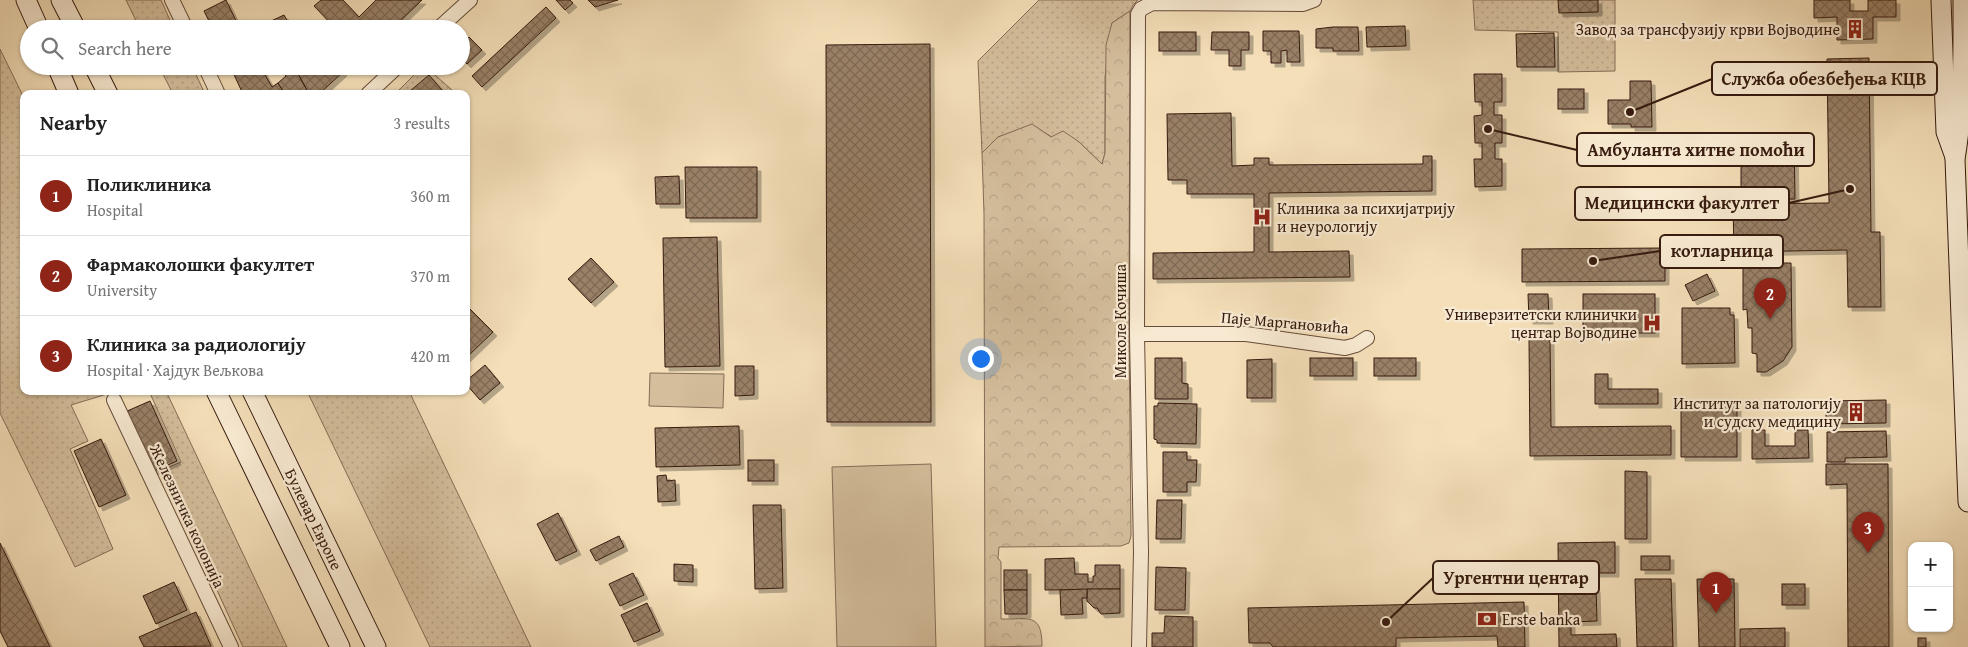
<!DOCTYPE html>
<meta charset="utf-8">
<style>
body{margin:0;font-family:"Gentium Book Plus",serif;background:#f2f2f2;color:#222}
.controls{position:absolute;right:15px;bottom:15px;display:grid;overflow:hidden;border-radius:10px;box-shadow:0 1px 4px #0004}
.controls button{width:45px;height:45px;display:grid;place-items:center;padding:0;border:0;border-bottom:1px solid #e0e0e0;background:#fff;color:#222;font:25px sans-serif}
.you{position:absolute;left:980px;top:358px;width:18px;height:18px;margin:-12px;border:4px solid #fff;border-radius:50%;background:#1a73e8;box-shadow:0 0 0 8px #1a73e833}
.badge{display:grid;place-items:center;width:32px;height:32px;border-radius:50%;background:#8f2418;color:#fff;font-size:16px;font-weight:700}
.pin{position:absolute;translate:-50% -41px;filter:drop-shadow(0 1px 2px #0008)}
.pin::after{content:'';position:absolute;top:26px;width:18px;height:15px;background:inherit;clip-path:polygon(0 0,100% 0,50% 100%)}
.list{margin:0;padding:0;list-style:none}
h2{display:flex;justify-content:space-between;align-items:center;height:65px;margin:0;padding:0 20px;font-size:21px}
h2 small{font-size:16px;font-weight:400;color:#767676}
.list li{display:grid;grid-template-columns:32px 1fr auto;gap:15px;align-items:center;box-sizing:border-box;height:80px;padding:0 20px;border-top:1px solid #e0e0e0}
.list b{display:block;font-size:19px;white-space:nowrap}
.list p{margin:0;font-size:16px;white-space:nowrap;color:#767676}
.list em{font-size:16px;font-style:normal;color:#767676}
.icon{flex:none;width:28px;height:28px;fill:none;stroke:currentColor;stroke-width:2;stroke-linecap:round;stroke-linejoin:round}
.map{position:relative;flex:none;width:1968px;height:647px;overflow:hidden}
.search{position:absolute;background:#fff;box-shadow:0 1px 4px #0004;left:20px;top:20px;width:450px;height:55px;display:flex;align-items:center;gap:12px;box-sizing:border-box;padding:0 18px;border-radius:28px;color:#767676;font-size:19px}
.panel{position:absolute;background:#fff;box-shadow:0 1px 4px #0004;left:20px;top:90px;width:450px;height:305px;border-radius:10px}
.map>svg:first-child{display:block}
.grass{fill:url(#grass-dots);stroke:#856c56}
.forest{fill:url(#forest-crowns);stroke:#856c56}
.garden{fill:#d4be9c;stroke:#856c56}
.building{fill:url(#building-cross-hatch);stroke:#361b0f;filter:url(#shadow)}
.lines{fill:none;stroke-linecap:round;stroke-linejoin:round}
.street-casing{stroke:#664c3a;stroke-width:16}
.secondary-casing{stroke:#361b0f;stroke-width:21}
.street{stroke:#f8ead2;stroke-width:14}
.secondary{stroke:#f8ead2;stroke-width:19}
.labels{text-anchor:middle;stroke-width:4.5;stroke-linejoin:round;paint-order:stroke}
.poi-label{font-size:16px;fill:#361b0f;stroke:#f8ead2;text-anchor:end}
.street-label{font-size:16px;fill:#361b0f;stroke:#f8ead2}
.leader{fill:none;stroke:#361b0f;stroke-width:2}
.callout-dot{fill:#361b0f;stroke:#f8ead2;stroke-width:2}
.callout{fill:#f8ead2;stroke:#361b0f;stroke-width:2}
.callout-label{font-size:18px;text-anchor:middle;font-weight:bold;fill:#361b0f}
</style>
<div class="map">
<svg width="1968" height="647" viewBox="0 0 1968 647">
<defs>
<pattern id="grass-dots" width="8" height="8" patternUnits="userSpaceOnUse" patternTransform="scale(1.25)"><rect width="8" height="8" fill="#d4be9c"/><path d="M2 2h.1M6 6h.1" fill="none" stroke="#b7a385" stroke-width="1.8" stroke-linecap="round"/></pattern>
<pattern id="forest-crowns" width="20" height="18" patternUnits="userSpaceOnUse" patternTransform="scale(1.25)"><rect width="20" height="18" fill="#d4be9c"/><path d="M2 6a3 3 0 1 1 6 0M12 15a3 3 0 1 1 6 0" fill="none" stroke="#b7a385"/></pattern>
<pattern id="building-cross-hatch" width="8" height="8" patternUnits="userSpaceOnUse" patternTransform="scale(1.25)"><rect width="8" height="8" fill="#998167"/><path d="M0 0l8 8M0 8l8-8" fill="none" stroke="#7e6953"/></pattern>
<filter id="shadow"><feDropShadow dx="4" dy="4" stdDeviation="0" flood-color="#0004"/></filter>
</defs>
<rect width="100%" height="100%" fill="#f4dfb9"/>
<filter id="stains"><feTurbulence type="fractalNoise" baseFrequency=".004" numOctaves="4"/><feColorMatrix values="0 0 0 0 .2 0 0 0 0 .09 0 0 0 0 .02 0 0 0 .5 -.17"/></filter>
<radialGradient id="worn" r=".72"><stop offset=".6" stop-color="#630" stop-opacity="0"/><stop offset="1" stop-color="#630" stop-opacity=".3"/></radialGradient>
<g class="grass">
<path d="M126,0H161L174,29H140Z"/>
<path d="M1039,0H1138L1133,5L1130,11L1112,23L1105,77V153L1102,164L1078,141L1052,137L1032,125L998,137L982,153L978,61Z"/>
<path d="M1473,0H1615V71L1558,72V32L1475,30Z"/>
<path d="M0,49L24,98V391H117L71,405L88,441L70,449L113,549L75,567L0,413Z"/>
<path d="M159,66H192L205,94H173Z"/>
<path d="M427,68L452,90L448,94H395L417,72Z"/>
<path d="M149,391H166L287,647H243L162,470L181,462Z"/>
<path d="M307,391H409L531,647H430Z"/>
</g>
<path class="forest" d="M1130,11L1129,322L1131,536L1129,543L1121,546L999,547L998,558L1001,562V619C1027,620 1042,611 1042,646L985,647L984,214L982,153L998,137L1032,124L1051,137L1063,131L1078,141L1102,164L1105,153L1106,45L1112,23Z"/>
<g class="garden">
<path d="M650,373L724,374L723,408L649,406Z"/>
<path d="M931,464L936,647H837L832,467Z"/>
</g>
<g class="building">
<path d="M226,0L240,29H213L204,11Z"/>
<path d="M321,0H343L359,17L376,0H422L392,29H336L314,6Z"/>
<path d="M556,0H570L573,3L565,10Z"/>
<path d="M588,0H618L595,7Z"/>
<path d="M1558,0H1598V12L1559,13Z"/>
<path d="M1814,0H1850V11H1868V0H1896V17H1873V39L1837,40V17L1814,18Z"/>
<path d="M546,7L556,18L482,87L472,76Z"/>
<path d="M284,15L292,29H273L269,22Z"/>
<path d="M1405,26L1406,46L1367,47L1366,27Z"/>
<path d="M1333,27H1358L1359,51H1333V48H1316V29Z"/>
<path d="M1263,31H1299L1300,62H1287V50L1281,51V63H1271V51H1263Z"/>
<rect x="1159" y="32" width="37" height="19"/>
<path d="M1212,32H1249V50H1241V66H1229V50H1211Z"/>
<path d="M1554,33L1555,67H1517L1516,34Z"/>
<path d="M469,37L482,50L467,64L461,58V45Z"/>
<path d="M930,44L931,422H827L826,45Z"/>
<path d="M1869,58L1871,232H1880L1881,307H1848L1847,250L1734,252L1733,204L1829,203L1827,59Z"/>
<path d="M230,66H260L272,87L278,83L285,94H243Z"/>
<path d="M280,66H294L309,94H285L278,83L286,76Z"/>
<path d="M294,66H338L343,72L319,94H309Z"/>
<path d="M1474,74H1502V102H1494V115H1502V143H1495V159H1502V186L1475,187L1474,159H1482V143H1475L1474,116L1482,115V102H1475Z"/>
<path d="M429,75L442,90L438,94H412L410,91Z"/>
<path d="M1630,81H1651L1652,127H1631V124H1608V100H1630Z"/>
<rect x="1558" y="89" width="26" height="20"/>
<path d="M1231,113L1232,166L1254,165V158H1269V165L1423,164V156H1432V191L1269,193V252L1349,251L1350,277L1153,279V253L1254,252V194H1187V180H1168L1167,114Z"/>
<path d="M1741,133H1794L1795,199L1741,200Z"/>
<path d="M685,167H757V218H686Z"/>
<path d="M679,176L680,204H656L655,177Z"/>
<path d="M717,237L720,366L665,367L663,238Z"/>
<path d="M1665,248V281L1522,282V249Z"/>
<path d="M591,258L614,282L591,303L568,279Z"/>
<path d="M1743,263H1791L1792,347L1783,361L1766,372H1757V354L1752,353V328H1748L1747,309L1743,310Z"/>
<path d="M1707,274L1715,291L1693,301L1685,285Z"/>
<path d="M1528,294H1548L1549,320H1529Z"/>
<rect x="1583" y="294" width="72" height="39"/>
<path d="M466,305L493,332L466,358Z"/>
<path d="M1682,308H1730V315H1734L1735,363L1682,364Z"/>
<path d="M1529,339H1550L1551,427L1671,426V455L1530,456Z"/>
<path d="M1155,358H1182V383L1188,384V399H1155Z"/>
<rect x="1310" y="358" width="43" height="18"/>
<rect x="1374" y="358" width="42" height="18"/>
<path d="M1272,359V398H1247V360Z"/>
<path d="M485,365L500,383L480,400L466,384V381Z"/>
<path d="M735,366H754V395L735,396Z"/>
<path d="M1595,374H1608V389H1658V404H1595Z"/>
<path d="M1886,400V423L1826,424V401Z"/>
<path d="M150,401L177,461L152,472L125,412Z"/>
<path d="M1158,403L1197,404L1196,444L1157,443V440L1154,439V406H1158Z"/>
<path d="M1737,407V457H1681V408Z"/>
<path d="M739,426L740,465L656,467L655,428Z"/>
<path d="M1752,430H1765V446H1795V430H1808L1809,458L1752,459Z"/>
<path d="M1886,431L1887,457L1845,458V462H1827V432Z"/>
<path d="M101,439L126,495L99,507L74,451Z"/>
<path d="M1163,452H1187V460H1197L1196,482H1187V492H1163Z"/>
<rect x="748" y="460" width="26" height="21"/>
<path d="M1826,464H1888L1889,647H1848L1847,484L1826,485Z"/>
<path d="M1625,471L1647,472V539H1625Z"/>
<path d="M666,475L667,481L675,480L676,501L658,502L657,476Z"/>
<path d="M1157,500H1182L1181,539H1156Z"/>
<path d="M753,505H781L783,588L755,589Z"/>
<path d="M558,513L577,551L556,561L537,524Z"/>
<path d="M619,536L624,547L596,561L590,550Z"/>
<path d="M1615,542V573H1570V588H1596L1597,621L1571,622V635L1616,634L1617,647H1559L1558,543Z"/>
<path d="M0,543L50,647H8L0,631Z"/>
<rect x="1641" y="556" width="29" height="14"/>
<path d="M1074,558L1075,574H1088V582H1093V576H1095V565H1120V589L1045,590V559Z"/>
<path d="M674,564L693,565V582L674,581Z"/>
<path d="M1156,567L1186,568L1185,610H1155Z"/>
<rect x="1004" y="570" width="23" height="20"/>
<path d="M633,573L644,595L620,606L609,584Z"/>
<path d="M1635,579H1671L1673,647H1637Z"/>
<path d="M1697,579H1734L1735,647H1699Z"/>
<path d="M174,582L187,610L156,624L143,596Z"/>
<rect x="1782" y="584" width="23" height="21"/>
<path d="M1087,589H1120V613L1101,614L1097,608H1094L1087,601Z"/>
<path d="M1087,589V598H1082L1083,614L1061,615L1060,590Z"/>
<path d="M1004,590H1027V614H1005Z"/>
<path d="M1524,602L1525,647H1498L1497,636L1396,638V647H1273L1270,643H1249L1248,608Z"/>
<path d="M647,603L660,631L634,642L621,615Z"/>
<path d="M196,612L211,646L144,647L139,637Z"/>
<path d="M1165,616L1193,617V647H1152V633H1164Z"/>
<path d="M1785,628V647H1740V629Z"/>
<rect x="1918" y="638" width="8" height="9"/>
</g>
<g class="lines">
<g class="street-casing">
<g id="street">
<path d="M172,0L186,29"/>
<path d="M438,29L470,0"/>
<path d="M205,66L218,94"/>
<path d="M368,94L398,66"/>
<path d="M1137,334H1246L1345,348L1356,345L1367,338"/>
<path d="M114,400L231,647"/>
<path d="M1139,647L1141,552L1137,334L1138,14L1141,9L1152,3L1303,4L1314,0"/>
</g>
</g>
<g class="secondary-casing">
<g id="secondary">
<path d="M26,0L39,29"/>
<path d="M61,0L76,29"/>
<path d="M1941,0L1946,132L1955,157"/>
<path d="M1963,0C1963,53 1964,106 1955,159L1968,502"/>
<path d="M57,66L69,94"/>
<path d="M94,66L108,94"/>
<path d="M216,391L340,647"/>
<path d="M252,391L376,647"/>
</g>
</g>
<use href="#street" class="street"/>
<use href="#secondary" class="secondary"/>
</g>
<defs>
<g id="building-bare" transform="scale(1.5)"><path d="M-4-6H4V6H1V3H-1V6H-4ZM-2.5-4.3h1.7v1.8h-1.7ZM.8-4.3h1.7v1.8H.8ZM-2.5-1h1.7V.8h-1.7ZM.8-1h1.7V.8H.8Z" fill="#8f2418" stroke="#f8ead2" stroke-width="2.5" paint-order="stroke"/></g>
<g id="hospital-bare" transform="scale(1.5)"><path d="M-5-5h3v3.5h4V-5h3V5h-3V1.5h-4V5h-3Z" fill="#8f2418" stroke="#f8ead2" stroke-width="2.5" paint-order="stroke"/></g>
<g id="bank-bare" transform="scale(1.5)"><path d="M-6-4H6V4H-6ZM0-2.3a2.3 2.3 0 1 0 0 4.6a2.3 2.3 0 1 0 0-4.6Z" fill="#8f2418" stroke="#f8ead2" stroke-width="2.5" paint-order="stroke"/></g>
</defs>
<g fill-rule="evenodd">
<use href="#building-bare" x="1855" y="29"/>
<use href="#hospital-bare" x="1262" y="217"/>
<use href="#hospital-bare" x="1652" y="323"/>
<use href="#building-bare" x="1856" y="412"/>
<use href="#bank-bare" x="1487" y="619"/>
</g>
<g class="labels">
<g class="poi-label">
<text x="1840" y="35">Завод за трансфузију крви Војводине</text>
<text x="1277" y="214" text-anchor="start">Клиника за психијатрију<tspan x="1277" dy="18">и неурологију</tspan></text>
<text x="1637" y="320">Универзитетски клинички<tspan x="1637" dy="18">центар Војводине</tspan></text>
<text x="1841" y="409">Институт за патологију<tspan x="1841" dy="18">и судску медицину</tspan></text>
<text x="1502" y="625" text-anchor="start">Erste banka</text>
</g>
<g class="street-label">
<text transform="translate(1120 321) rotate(-90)" y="6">Миколе Кочиша</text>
<text transform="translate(1285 322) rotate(5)" y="6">Паје Маргановића</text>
<text transform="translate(188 516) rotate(65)" y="6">Железничка колонија</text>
<text transform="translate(314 519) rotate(64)" y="6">Булевар Европе</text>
</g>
</g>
<path class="leader" d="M1630 112L1712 79M1488 129L1577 150M1850 189L1789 203M1593 261L1660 251M1386 622L1433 578"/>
<g class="callout-dot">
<circle cx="1630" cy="112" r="5"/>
<circle cx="1488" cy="129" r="5"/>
<circle cx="1850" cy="189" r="5"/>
<circle cx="1593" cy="261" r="5"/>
<circle cx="1386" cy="622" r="5"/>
</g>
<g class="callout">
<rect x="1712" y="62" width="225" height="33" rx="5"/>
<rect x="1577" y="133" width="237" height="33" rx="5"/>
<rect x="1575" y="187" width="214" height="33" rx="5"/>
<rect x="1660" y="235" width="123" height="33" rx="5"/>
<rect x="1433" y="561" width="166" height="33" rx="5"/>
</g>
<g class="callout-label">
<text x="1824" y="85">Служба обезбеђења КЦВ</text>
<text x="1696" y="156">Амбуланта хитне помоћи</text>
<text x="1682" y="209">Медицински факултет</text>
<text x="1722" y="257">котларница</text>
<text x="1516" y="584">Ургентни центар</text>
</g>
<rect width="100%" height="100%" filter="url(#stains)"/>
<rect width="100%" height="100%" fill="url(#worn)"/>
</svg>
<div class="controls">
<button>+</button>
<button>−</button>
</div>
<div class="you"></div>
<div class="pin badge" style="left:1716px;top:613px">1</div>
<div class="pin badge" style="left:1770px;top:319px">2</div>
<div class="pin badge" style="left:1868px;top:553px">3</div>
<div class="search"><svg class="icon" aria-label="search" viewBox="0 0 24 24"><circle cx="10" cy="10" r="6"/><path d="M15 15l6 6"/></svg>Search here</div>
<section class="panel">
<h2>Nearby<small>3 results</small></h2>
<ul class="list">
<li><span class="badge">1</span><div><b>Поликлиника</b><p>Hospital</p></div><em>360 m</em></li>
<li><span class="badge">2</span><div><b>Фармаколошки факултет</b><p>University</p></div><em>370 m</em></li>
<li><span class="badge">3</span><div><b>Клиника за радиологију</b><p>Hospital · Хајдук Вељкова</p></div><em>420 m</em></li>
</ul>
</section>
</div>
